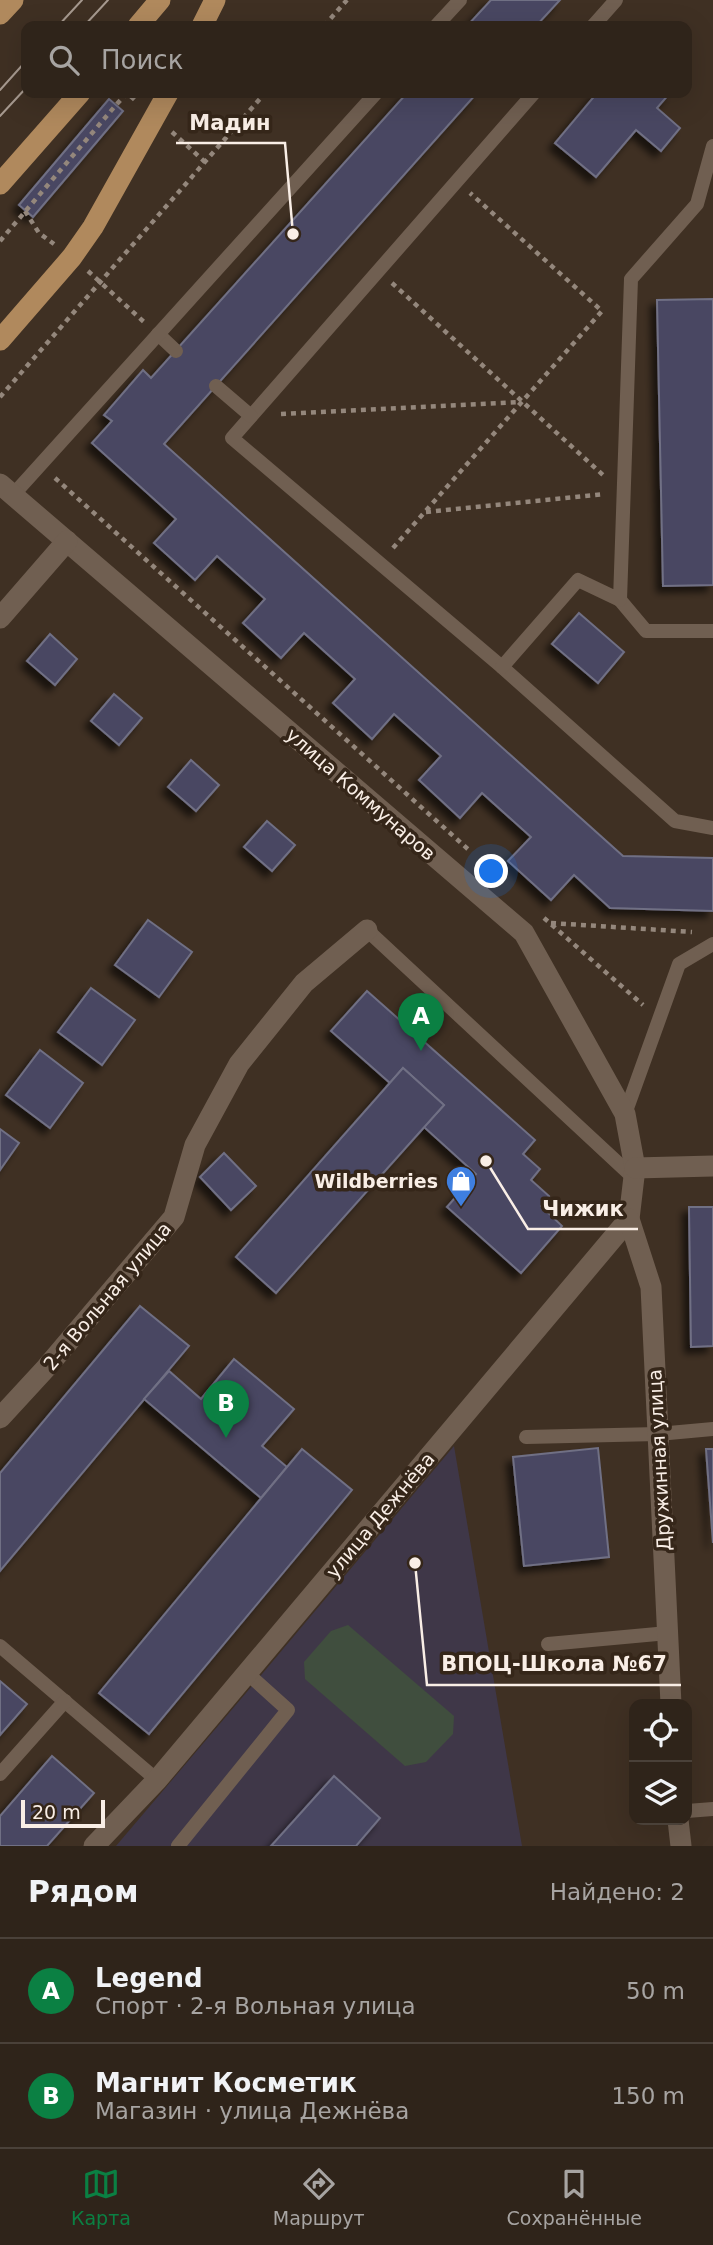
<!DOCTYPE html>
<html lang="ru">
<meta charset="utf-8">
<style>
body{margin:0;font-family:"DejaVu Sans",sans-serif;background:#372c23;color:#f1f3f6}
.controls{position:absolute;right:21px;bottom:21px;display:grid;overflow:hidden;border-radius:14px;box-shadow:0 7px 28px #0002}
.controls button{width:63px;height:63px;display:grid;place-items:center;padding:0;border:0;border-bottom:2px solid #4a4139;background:#2f241a;color:#f1f3f6;font:35px sans-serif}
.scale{position:absolute;left:21px;bottom:18px;width:84px;box-sizing:border-box;padding-left:7px;border:4px solid #f9eee6;border-top:0;font-size:19px;line-height:24px;white-space:nowrap;color:#f9eee6;-webkit-text-stroke:5px #352619;paint-order:stroke}
.you{position:absolute;left:492px;top:872px;width:24px;height:24px;margin:-18px;border:5px solid #fff;border-radius:50%;background:#1a73e8;box-shadow:0 0 0 10px #1a73e833}
.badge{display:grid;place-items:center;width:46px;height:46px;border-radius:50%;background:#0b8043;color:#fff;font-size:23px;font-weight:700}
.pin{position:absolute;translate:-50% -58px;filter:drop-shadow(0 2px 4px #0008)}
.pin::after{content:'';position:absolute;top:37px;width:24px;height:21px;background:inherit;clip-path:polygon(0 0,100% 0,50% 100%)}
.list{margin:0;padding:0;list-style:none}
h2{display:flex;justify-content:space-between;align-items:center;height:91px;margin:0;padding:0 28px;font-size:30px}
h2 small{font-size:23px;font-weight:400;color:#a7a4a2}
.list li{display:grid;grid-template-columns:46px 1fr auto;gap:21px;align-items:center;box-sizing:border-box;height:105px;padding:0 28px;border-top:2px solid #4a4139}
.list b{display:block;font-size:26px;white-space:nowrap}
.list p{margin:0;font-size:23px;white-space:nowrap;color:#a7a4a2}
.list em{font-size:23px;font-style:normal;color:#a7a4a2}
.icon{flex:none;width:38px;height:38px;fill:none;stroke:currentColor;stroke-width:2;stroke-linecap:round;stroke-linejoin:round}
.map{position:relative;flex:none;width:713px;height:1846px;overflow:hidden}
.search{position:absolute;background:#2f241a;box-shadow:0 7px 28px #0002;left:21px;right:21px;top:21px;height:77px;display:flex;align-items:center;gap:18px;box-sizing:border-box;padding:0 24px;border-radius:14px;color:#a7a4a2;font-size:26px}
.sheet{height:301px;background:#2f241a}
nav{display:flex;justify-content:space-around;align-items:center;box-sizing:border-box;height:98px;border-top:2px solid #4a4139;background:#2f241a;font-size:19px;color:#a7a4a2}
nav a{display:grid;justify-items:center;gap:4px}
nav .on{color:#0b8043}
.map>svg:first-child{display:block}
.education{fill:#3f3748}
.green{fill:#404e3e}
.building{fill:#484762;stroke:#706f84;stroke-width:2;filter:url(#shadow)}
.lines{fill:none;stroke-linecap:round;stroke-linejoin:round}
.path{stroke:#94877c;stroke-width:4.5;stroke-dasharray:5 5;stroke-linecap:butt}
.lane{stroke:#705f51;stroke-width:14}
.street{stroke:#705f51;stroke-width:21}
.primary{stroke:#b0895d;stroke-width:21}
.tram{stroke:#a6998f;stroke-width:2}
.labels{text-anchor:middle;stroke-width:7;stroke-linejoin:round;paint-order:stroke}
.street-label{font-size:19px;fill:#f9eee6;stroke:#352619}
.poi-label{font-size:19px;font-weight:bold;fill:#f9eee6;stroke:#352619;text-anchor:end}
.leader{fill:none;stroke:#f9eee6;stroke-width:2.5}
.callout-dot{fill:#f9eee6;stroke:#352619;stroke-width:2.5}
.callout-label{font-size:21px;text-anchor:middle;font-weight:bold;fill:#f9eee6;stroke:#352619;stroke-width:7;stroke-linejoin:round;paint-order:stroke}
</style>
<div class="map">
<svg width="713" height="1846" viewBox="0 0 713 1846">
<defs>
<filter id="shadow"><feDropShadow dx="-6" dy="6" stdDeviation="3.5" flood-color="#0009"/></filter>
</defs>
<rect width="100%" height="100%" fill="#3f3023"/>
<path class="education" d="M454,1446L522,1846H116L257,1680Z"/>
<path class="green" d="M348,1625L454,1716L453,1734L426,1762L405,1766L305,1679L304,1662L331,1631Z"/>
<g class="building">
<path d="M491,0H560L536,26H467Z"/>
<path d="M407,93H477L164,444L623,856L713,858V911L610,908L574,875L551,900L508,861L531,837L482,793L460,818L419,780L441,756L394,714L372,739L333,703L355,679L304,633L281,658L243,623L265,599L217,556L195,580L154,543L176,519L92,443L112,421L104,415L143,370L151,378Z"/>
<path d="M597,93H670L657,108L680,128L661,151L636,130L596,177L555,143Z"/>
<path d="M109,99L123,111L33,217L19,205Z"/>
<path d="M713,299V585L663,586L657,300Z"/>
<path d="M579,613L624,652L598,683L552,644Z"/>
<path d="M50,634L77,659L55,685L27,661Z"/>
<path d="M114,694L142,718L119,745L91,721Z"/>
<path d="M191,760L219,785L196,811L168,787Z"/>
<path d="M267,821L295,845L272,871L244,847Z"/>
<path d="M148,920L192,952L159,997L115,965Z"/>
<path d="M91,988L135,1020L102,1065L58,1032Z"/>
<path d="M367,991L535,1140L523,1154L540,1169L531,1180L549,1196L541,1206L562,1226L521,1273L447,1207L476,1174L424,1127L444,1105L403,1068L390,1083L331,1031Z"/>
<path d="M40,1050L83,1083L50,1128L6,1095Z"/>
<path d="M403,1068L444,1105L276,1293L236,1257Z"/>
<path d="M0,1129L19,1143L0,1170Z"/>
<path d="M224,1153L256,1186L231,1210L200,1177Z"/>
<path d="M689,1207H713V1346L691,1347Z"/>
<path d="M140,1306L189,1346L0,1571V1473Z"/>
<path d="M234,1359L294,1409L262,1446L287,1467L261,1498L144,1399L169,1371L201,1399Z"/>
<path d="M598,1448L609,1557L524,1566L513,1457Z"/>
<path d="M302,1449L352,1490L149,1734L99,1693Z"/>
<path d="M706,1449H713V1543Z"/>
<path d="M0,1681L27,1704L0,1735Z"/>
<path d="M52,1756L94,1793L47,1846H0V1816Z"/>
<path d="M334,1776L380,1818L356,1846H271Z"/>
</g>
<g class="lines">
<g class="path">
<path d="M324,26L347,0"/>
<path d="M172,132L205,162"/>
<path d="M25,211L39,233L54,244"/>
<path d="M0,241L116,105L127,93L136,101"/>
<path d="M88,271L144,322"/>
<path d="M392,283L603,475"/>
<path d="M0,397L265,93"/>
<path d="M281,414L520,402"/>
<path d="M55,478L470,851"/>
<path d="M426,512L605,494"/>
<path d="M393,548L602,311L470,193"/>
<path d="M544,918L643,1005"/>
<path d="M551,923L692,932"/>
</g>
<g class="lane">
<path d="M436,26L460,0"/>
<path d="M593,26L616,0"/>
<path d="M534,93L232,438L502,667L675,821L713,828"/>
<path d="M158,334L176,351"/>
<path d="M216,386L251,416"/>
<path d="M13,495L376,93"/>
<path d="M620,600L646,631H713"/>
<path d="M502,667L578,580L620,600L631,279L697,204L713,146"/>
<path d="M367,930L634,1178"/>
<path d="M625,1114L679,964L713,944"/>
<path d="M526,1437L658,1434L713,1429"/>
<path d="M548,1644L668,1633"/>
<path d="M0,1646L157,1780"/>
<path d="M0,1774L65,1701"/>
<path d="M687,1811L713,1809"/>
<path d="M178,1846L288,1710L247,1673"/>
</g>
<g class="street">
<path d="M0,484L524,933L625,1114L635,1168L629,1219L157,1780L94,1846"/>
<path d="M0,618L67,541"/>
<path d="M635,1168L713,1166"/>
<path d="M629,1219L651,1287L671,1704"/>
<path d="M0,1418L46,1368L174,1217L195,1145L239,1064L304,983L367,930"/>
<path d="M678,1820L681,1846"/>
</g>
<g class="primary">
<path d="M0,14L13,0"/>
<path d="M138,26L160,0"/>
<path d="M202,26L215,0"/>
<path d="M0,184L80,93"/>
<path d="M0,340L72,257L93,227L168,93"/>
</g>
<g class="tram">
<path d="M58,26L82,0"/>
<path d="M84,26L108,0"/>
<path d="M0,90L26,61"/>
<path d="M0,116L26,88"/>
</g>
</g>
<defs>
<g id="shop-pin" transform="scale(1.575)"><path d="M0 17L-7.5 6A9.5 9.5 0 1 1 7.5 6Z" fill="#3f7fe0" stroke="#352619"/><path d="M-5-2.5h2.3a2.7 3.5 0 0 1 5.4 0H5L5.5 6h-11ZM-1.5-2.5h3a1.5 2.3 0 0 0-3 0Z" fill="#fff"/></g>
</defs>
<g fill-rule="evenodd">
<use href="#shop-pin" x="461" y="1181"/>
</g>
<g class="labels">
<g class="street-label">
<text transform="translate(361 794) rotate(41)" y="7">улица Коммунаров</text>
<text transform="translate(107 1296) rotate(-50)" y="7">2-я Вольная улица</text>
<text transform="translate(659 1460) rotate(-93)" y="7">Дружинная улица</text>
<text transform="translate(380 1515) rotate(-50)" y="7">улица Дежнёва</text>
</g>
<g class="poi-label">
<text x="438" y="1188">Wildberries</text>
</g>
</g>
<path class="leader" d="M293 234L285 143H176M486 1161L528 1229H638M415 1563L427 1685H681"/>
<g class="callout-dot">
<circle cx="293" cy="234" r="7"/>
<circle cx="486" cy="1161" r="7"/>
<circle cx="415" cy="1563" r="7"/>
</g>
<g class="callout-label">
<text x="230" y="130">Мадин</text>
<text x="583" y="1216">Чижик</text>
<text x="554" y="1671">ВПОЦ-Школа №67</text>
</g>
</svg>
<div class="controls">
<button><svg class="icon" aria-label="locate" viewBox="0 0 24 24"><circle cx="12" cy="12" r="6"/><path d="M12 2v4M12 18v4M2 12h4M18 12h4"/></svg></button>
<button><svg class="icon" aria-label="layers" viewBox="0 0 24 24"><path d="M12 4l9 5-9 5-9-5zM3 14l9 5 9-5"/></svg></button>
</div>
<div class="scale">20 m</div>
<div class="you"></div>
<div class="pin badge" style="left:421px;top:1051px">A</div>
<div class="pin badge" style="left:226px;top:1438px">B</div>
<div class="search"><svg class="icon" aria-label="search" viewBox="0 0 24 24"><circle cx="10" cy="10" r="6"/><path d="M15 15l6 6"/></svg>Поиск</div>
</div>
<section class="sheet">
<h2>Рядом<small>Найдено: 2</small></h2>
<ul class="list">
<li><span class="badge">A</span><div><b>Legend</b><p>Спорт · 2-я Вольная улица</p></div><em>50 m</em></li>
<li><span class="badge">B</span><div><b>Магнит Косметик</b><p>Магазин · улица Дежнёва</p></div><em>150 m</em></li>
</ul>
</section>
<nav>
<a class="on"><svg class="icon" aria-label="map" viewBox="0 0 24 24"><path d="M3 6l6-2 6 2 6-2v14l-6 2-6-2-6 2zM9 4v14M15 6v14"/></svg>Карта</a>
<a><svg class="icon" aria-label="directions" viewBox="0 0 24 24"><path d="M12 3l9 9-9 9-9-9zM9 14v-3h6M13 9l2 2-2 2"/></svg>Маршрут</a>
<a><svg class="icon" aria-label="saved" viewBox="0 0 24 24"><path d="M7 4h10v16l-5-4-5 4z"/></svg>Сохранённые</a>
</nav>
